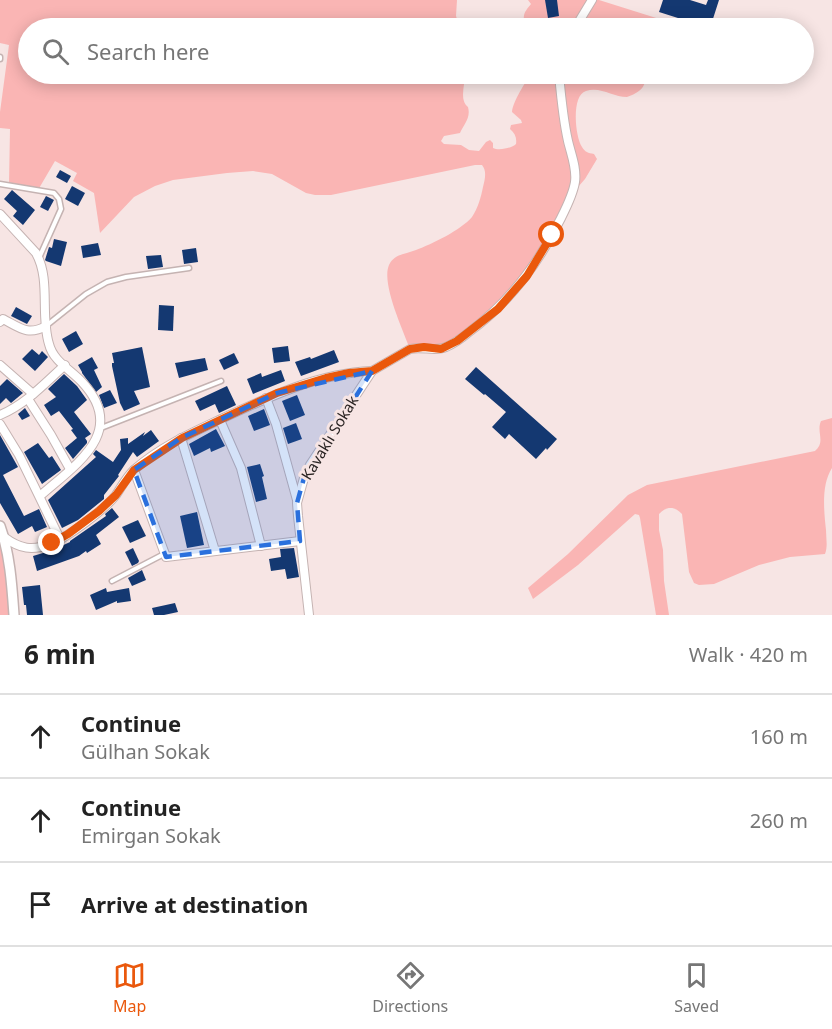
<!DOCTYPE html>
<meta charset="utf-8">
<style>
body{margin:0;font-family:"Noto Sans",sans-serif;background:#f6f6f6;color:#222}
.stop{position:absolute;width:18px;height:18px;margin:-14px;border:4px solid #ea580c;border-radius:50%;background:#fff}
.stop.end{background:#ea580c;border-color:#fff;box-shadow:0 2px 6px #0008}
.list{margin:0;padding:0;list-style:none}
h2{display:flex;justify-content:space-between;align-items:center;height:78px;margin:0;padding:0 24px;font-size:26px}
h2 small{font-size:20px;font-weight:400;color:#767676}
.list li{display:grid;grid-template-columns:39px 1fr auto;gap:18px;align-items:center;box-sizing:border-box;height:84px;padding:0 24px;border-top:2px solid #e0e0e0}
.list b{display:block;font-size:22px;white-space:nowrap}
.list p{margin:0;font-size:20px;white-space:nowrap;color:#767676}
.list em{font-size:20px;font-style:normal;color:#767676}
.icon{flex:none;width:33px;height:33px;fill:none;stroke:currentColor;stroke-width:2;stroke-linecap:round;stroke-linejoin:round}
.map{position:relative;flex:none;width:832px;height:615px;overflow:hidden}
.search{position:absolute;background:#fff;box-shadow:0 3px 15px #0003;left:18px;right:18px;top:18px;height:66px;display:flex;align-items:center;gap:15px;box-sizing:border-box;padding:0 21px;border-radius:33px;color:#767676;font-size:22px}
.sheet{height:330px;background:#fff}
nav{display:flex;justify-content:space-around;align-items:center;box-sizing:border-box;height:84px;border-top:2px solid #e0e0e0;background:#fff;font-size:16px;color:#767676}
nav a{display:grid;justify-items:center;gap:3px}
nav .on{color:#ea580c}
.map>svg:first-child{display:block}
.green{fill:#fab5b4}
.building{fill:#143871}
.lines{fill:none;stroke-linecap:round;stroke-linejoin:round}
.service-casing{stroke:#c5b3b2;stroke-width:7}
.minor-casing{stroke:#c5b3b2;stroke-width:10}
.tertiary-casing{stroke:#c5b3b2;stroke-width:12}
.service{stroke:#fff;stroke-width:4}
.minor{stroke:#fff;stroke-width:8}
.tertiary{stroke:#fff;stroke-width:9}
.route{stroke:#ea580c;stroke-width:8}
.marked{fill:#2a70dd;fill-opacity:0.2;stroke:#2a70dd;stroke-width:4.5;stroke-dasharray:12 8;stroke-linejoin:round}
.labels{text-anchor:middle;stroke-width:6;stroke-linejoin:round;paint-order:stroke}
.street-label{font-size:15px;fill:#2a2423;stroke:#f7e5e4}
</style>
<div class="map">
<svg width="832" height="615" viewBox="0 0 832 615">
<rect width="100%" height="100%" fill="#f7e5e4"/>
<g class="green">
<path d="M0,0H457L456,16L460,28H28V74H465C465,85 459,100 468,107C471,118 464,124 460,133L444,136L441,141L444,144L461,145L469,150L479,151L486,142L490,140L493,143V148C499,151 512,148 516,144C517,138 515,133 510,129L511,125L522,123L521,120L512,112C513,101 525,83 531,74H642C650,86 638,93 627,97C613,97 600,86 586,91C571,95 575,137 582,147C585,152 588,153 594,154L597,159L585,179L571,195L563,215L512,293L445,348L410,349C403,330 381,283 389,265C394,254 406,254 416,250C432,244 461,230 472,217C478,208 481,197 483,187C485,179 487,171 482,165H475L331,195H315L306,193L272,174L253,171L227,173L173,180L155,186L134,197L100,233L94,193L73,181L77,173L55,161L38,190L9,185L10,129L0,128V112L9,45L0,43Z"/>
<path d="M528,0H599L688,28H524C524,14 522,15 531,4Z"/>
<path d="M832,418V468C821,485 824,511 826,530C826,538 828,546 825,554L790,557L759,565L714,584L699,585L694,583L689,572L682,514C675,506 666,506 659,514V530L663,550L664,581L669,615H656L640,518L639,515L635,514L578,565L533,599L528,588L568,554L628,495L647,485L815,451C826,442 816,432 821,421Z"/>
<path d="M0,526L14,615H0Z"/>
</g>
<g class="building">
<path d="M545,0H557L559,16L548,18Z"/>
<path d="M663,0H690L706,5L708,0H719L711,25H700L659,12Z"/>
<path d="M60,170L71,176L67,183L56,177Z"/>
<path d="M72,186L85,193L78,206L65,199Z"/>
<path d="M12,190L35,210L23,225L13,216L17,211L4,199Z"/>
<path d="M46,196L54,200L48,211L40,207Z"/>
<path d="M54,239L67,242L61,266L46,261L45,260L49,247L52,248Z"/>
<path d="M98,243L101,255L83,258L81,246Z"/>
<path d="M196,248L198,262L184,264L182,250Z"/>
<path d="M161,255L163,267L148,269L146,256Z"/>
<path d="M159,305L174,306L173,331L158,330Z"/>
<path d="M16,307L32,316L27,324L11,316Z"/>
<path d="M76,331L83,344L69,352L62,339Z"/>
<path d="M288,346L290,361L274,363L272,348Z"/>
<path d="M142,347L150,387L134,391L140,404L124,411L120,403L112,366V363H114L112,353Z"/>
<path d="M32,349L39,355L42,351L48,357L35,371L22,359Z"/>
<path d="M334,350L339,362L301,376L295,362L310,357L311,359Z"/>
<path d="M234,353L239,363L224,370L219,360Z"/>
<path d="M92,357L98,368L94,370L102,387L96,392L82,373V372L78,365Z"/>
<path d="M205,358L208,370L179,378L175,363Z"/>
<path d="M476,367L557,439L547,450L546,448L536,459L509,434L505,439L492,427L506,412L485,394L484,395L465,379Z"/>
<path d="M281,370L285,381L253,394L247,379L261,373L262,377Z"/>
<path d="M64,374L77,386L87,400L74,412L91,434L85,438L87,441V443L73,459L65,448L77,438L71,430L73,429L59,411L51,416L44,405L56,397L48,389Z"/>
<path d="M7,379L23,393L11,403L6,398L0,404V386Z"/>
<path d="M227,386L236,405L219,413L215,404L200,411L195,401Z"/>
<path d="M110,390L117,403L104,408L99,395Z"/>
<path d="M297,395L305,415L290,421L282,401Z"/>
<path d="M25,408L30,416L22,420L18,414Z"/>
<path d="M264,409L270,425L254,431L248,416Z"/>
<path d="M296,423L302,439L288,444L283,428Z"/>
<path d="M216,429L225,446L211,452L210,448L194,456L189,444Z"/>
<path d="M151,430L159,441L137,457L133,452L118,475L119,476L104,495V499L78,520L62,528L48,500L96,457L93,454L96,450L113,462L121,450L120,439L128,438V444L145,432L143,436Z"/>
<path d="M0,435L18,467L3,475L24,516L39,509L47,527L35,532L32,526L18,534L0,503Z"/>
<path d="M38,443L49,458L52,456L61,470L42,484L24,452Z"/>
<path d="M260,464L264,476L262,477L267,499L256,502L247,467Z"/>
<path d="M112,508L119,517L96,535L101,544L87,553L86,551L79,556L37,571L33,556L53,550L70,542V541L106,516L105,514Z"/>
<path d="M197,512L204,545L187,548L180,516Z"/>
<path d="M138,520L146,536L130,543L122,527Z"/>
<path d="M133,548L139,561L138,563L132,566L125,552Z"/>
<path d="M294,548L299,577L287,579L285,569L271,571L269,559L281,557L280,549Z"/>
<path d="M142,570L146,580L132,586L128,578Z"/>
<path d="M40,585L43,615H27L26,605H24L22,587Z"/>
<path d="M106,588L107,592L129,588L131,601L117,603V601L96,610L90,595Z"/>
<path d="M175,603L178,612L164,615H154L152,608Z"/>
</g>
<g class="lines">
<g class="service-casing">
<g id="service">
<path d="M0,59V57"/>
<path d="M0,184L54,193L59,199L61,209L39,258"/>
<path d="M46,326L86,294L107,282L126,277L189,268"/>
<path d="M101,428L221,381"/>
<path d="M112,581L164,554"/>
</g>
</g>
<g class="minor-casing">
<g id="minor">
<path d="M575,28L592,0"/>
<path d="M0,214L36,253C51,280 40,315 49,344C53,361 71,370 82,382C129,432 75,465 40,496"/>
<path d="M0,322L3,319C20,328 28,336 46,326"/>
<path d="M0,365L33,394"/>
<path d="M266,398L276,424L297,500"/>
<path d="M28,399L51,435L70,469"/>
<path d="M0,415C26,404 44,384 65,365"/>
<path d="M220,420L241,468L261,546"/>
<path d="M0,424L19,455L60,539"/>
<path d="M181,438L215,551"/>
<path d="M134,470L166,557L300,541"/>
<path d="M4,537C20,549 32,551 51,544C69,536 104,510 116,495C122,486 127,476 135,469C159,448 189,434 217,421C266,398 318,373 372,371"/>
<path d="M309,615L298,516L297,503L304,478L310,465L372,371L410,349C422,346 436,352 446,347C455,343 462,338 469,332C509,303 538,264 560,220C566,208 573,195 575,182C577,168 571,154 568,141C563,119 561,96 559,74"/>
</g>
</g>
<g class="tertiary-casing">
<path id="tertiary" d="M0,526C10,554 12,586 14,615"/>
</g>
<use href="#service" class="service"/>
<use href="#minor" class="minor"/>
<use href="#tertiary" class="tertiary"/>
</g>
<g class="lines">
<path class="route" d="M52,543L68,534L99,511L116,495L134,470L182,438L277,393L326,378L349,373L372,371L410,349L424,347L441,349L457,341L498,309L527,276L552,235"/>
</g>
<path class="marked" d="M372,371L304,478L297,503L300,541L166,557L134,470L181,438L277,393Z"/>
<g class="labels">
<g class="street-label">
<text transform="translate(330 438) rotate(-59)" y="5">Kavaklı Sokak</text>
</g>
</g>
</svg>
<div class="stop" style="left:552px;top:235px"></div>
<div class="stop end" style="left:52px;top:543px"></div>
<div class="search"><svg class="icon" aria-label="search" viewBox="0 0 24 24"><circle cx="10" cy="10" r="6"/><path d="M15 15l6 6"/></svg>Search here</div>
</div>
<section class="sheet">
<h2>6 min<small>Walk · 420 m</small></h2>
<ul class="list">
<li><svg class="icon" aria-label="ahead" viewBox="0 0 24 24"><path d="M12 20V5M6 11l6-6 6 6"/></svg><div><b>Continue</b><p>Gülhan Sokak</p></div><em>160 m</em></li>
<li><svg class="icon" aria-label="ahead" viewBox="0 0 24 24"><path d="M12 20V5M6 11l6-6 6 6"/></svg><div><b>Continue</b><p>Emirgan Sokak</p></div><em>260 m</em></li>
<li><svg class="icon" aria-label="arrive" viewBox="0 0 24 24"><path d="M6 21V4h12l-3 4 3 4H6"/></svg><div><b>Arrive at destination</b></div></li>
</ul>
</section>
<nav>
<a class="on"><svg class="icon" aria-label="map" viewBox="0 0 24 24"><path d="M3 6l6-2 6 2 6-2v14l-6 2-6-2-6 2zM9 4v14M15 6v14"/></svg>Map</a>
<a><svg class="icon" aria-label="directions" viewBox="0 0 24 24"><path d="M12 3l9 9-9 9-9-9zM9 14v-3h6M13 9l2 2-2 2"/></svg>Directions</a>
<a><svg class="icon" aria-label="saved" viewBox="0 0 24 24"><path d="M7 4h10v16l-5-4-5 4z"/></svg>Saved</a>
</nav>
